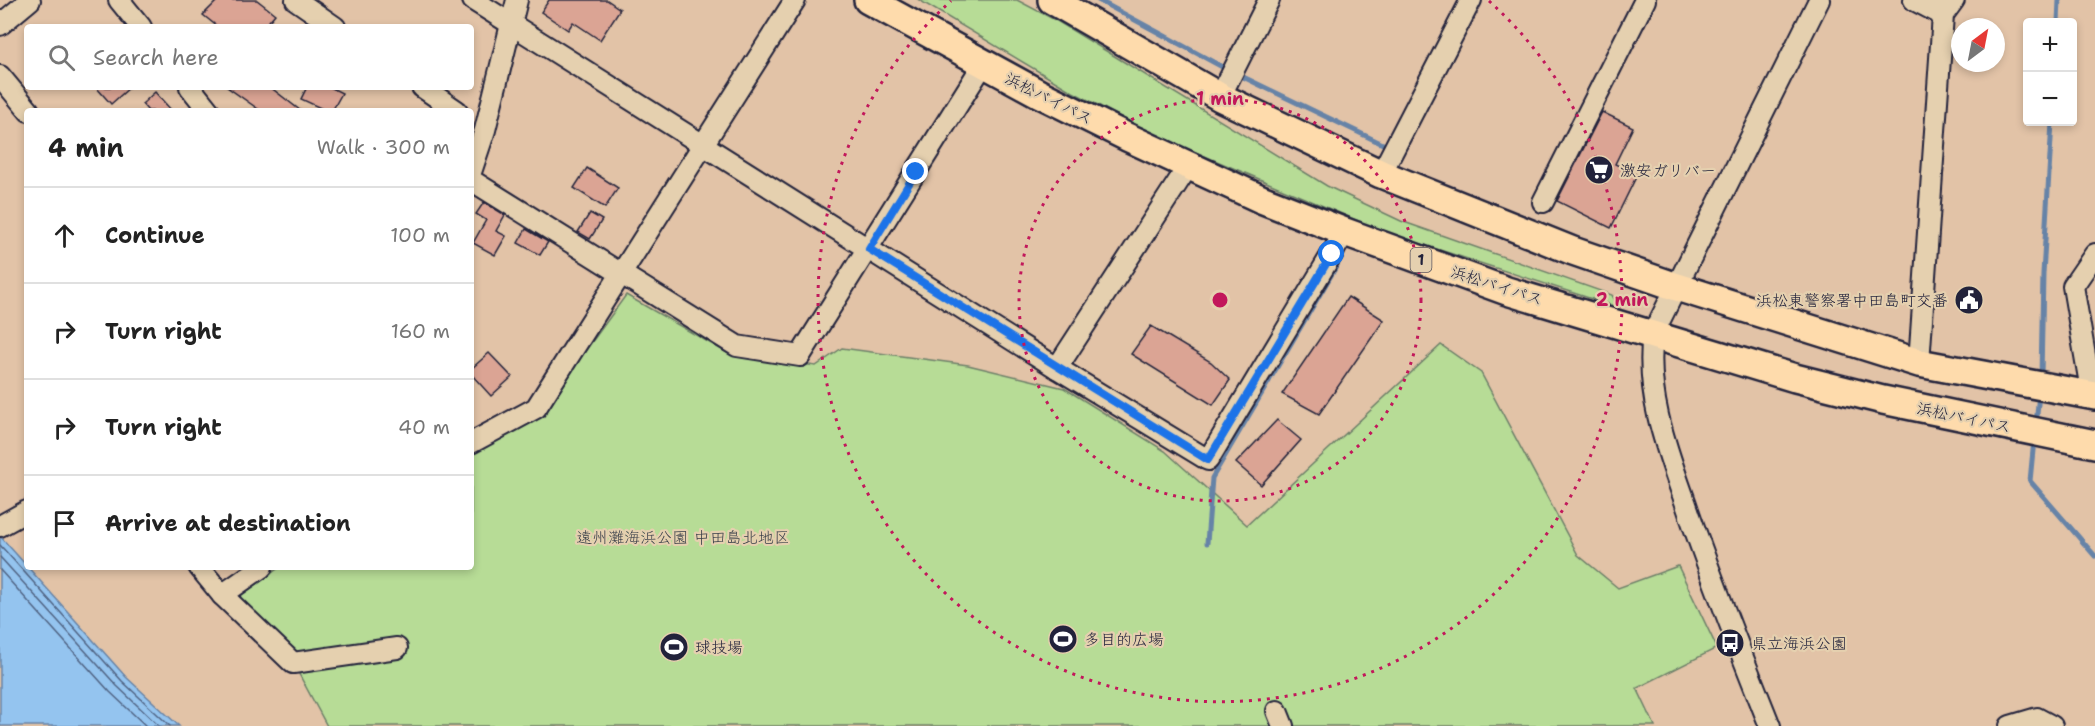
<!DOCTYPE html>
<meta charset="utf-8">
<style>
body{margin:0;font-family:"Shantell Sans","Klee One",sans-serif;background:#f6f6f6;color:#222}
.controls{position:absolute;right:18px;top:18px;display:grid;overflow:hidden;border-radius:6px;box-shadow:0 3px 9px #0003}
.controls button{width:54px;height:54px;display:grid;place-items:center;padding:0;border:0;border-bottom:2px solid #e0e0e0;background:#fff;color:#222;font:30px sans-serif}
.compass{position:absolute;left:1951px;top:18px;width:54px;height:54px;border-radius:50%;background:#fff;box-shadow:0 3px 9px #0003;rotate:32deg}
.stop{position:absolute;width:18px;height:18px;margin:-14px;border:4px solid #1a73e8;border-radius:50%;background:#fff}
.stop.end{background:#1a73e8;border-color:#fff;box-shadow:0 2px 6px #0008}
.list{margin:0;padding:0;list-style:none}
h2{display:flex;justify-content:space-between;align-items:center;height:78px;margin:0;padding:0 24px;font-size:26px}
h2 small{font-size:20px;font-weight:400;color:#767676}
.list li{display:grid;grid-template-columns:39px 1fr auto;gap:18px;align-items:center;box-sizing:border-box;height:96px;padding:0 24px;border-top:2px solid #e0e0e0}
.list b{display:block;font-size:22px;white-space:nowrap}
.list em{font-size:20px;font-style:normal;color:#767676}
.icon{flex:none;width:33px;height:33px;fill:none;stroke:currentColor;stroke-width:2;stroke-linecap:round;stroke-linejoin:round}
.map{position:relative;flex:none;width:2095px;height:726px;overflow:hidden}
.search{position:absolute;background:#fff;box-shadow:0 3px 9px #0003;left:24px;top:24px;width:450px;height:66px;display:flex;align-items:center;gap:15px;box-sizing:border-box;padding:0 21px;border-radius:6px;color:#767676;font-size:22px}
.panel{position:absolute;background:#fff;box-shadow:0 3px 9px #0003;left:24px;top:108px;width:450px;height:462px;border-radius:6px}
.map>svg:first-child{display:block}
.green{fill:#b7dc96;stroke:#6c7f68;stroke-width:1.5}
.water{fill:#94c4ef;stroke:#6683a7;stroke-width:1.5}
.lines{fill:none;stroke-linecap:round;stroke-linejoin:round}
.shore{stroke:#506383;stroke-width:1.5}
.stream{stroke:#6683a7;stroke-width:5}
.building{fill:#dba494;stroke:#22223b;stroke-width:1.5}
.minor-casing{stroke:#22223b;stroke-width:24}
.highway-casing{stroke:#22223b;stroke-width:32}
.minor{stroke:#e5d0af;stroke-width:20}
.highway{stroke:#fedbac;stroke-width:27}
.route{stroke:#1a73e8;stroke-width:8}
.ring{fill:none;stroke:#c2185b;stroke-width:3;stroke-dasharray:3 6}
.labels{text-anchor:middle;stroke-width:4.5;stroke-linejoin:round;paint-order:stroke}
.shield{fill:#e5d0af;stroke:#5c565e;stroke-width:1.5}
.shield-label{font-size:15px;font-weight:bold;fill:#22223b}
.street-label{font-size:16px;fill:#22223b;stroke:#e5d0af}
.poi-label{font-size:16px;fill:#22223b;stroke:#e5d0af;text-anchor:start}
.park-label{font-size:16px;fill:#383e49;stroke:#e5d0af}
.centre{fill:#c2185b;stroke:#e5d0af;stroke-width:3}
.ring-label{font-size:18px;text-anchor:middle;font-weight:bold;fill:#c2185b;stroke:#e5d0af;stroke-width:4.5;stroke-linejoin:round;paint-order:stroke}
</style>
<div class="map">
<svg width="2095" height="726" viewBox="0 0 2095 726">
<rect width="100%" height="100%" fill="#e2c3a7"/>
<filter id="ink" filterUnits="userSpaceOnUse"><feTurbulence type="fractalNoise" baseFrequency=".0167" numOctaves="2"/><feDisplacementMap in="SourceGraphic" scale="12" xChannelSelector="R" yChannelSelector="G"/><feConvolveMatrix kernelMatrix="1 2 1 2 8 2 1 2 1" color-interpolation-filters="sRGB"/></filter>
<g filter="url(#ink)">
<g class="green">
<path d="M919,0H1017L1057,21L1327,186L1401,221L1612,295L1615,300L1614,306L1387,233L1155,135L1073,92Z"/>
<path d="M626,295L729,354L816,366L842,348L968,365L1064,388L1165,451L1247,525L1441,345L1481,373L1578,555L1618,588L1678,566L1717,648L1637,688L1655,726H327L293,663L231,603L280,567H471V451L541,412Z"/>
</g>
<path class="water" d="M0,536L126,677L179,726H0Z"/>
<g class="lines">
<g class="shore">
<path d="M0,545L122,681L170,726"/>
<path d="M0,557L117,686L159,726"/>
<path d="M0,570L110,692L146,726"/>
</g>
<g class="stream">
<path d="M1098,0L1228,70"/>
<path d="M2058,22L2059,0"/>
<path d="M1237,74L1389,147"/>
<path d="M2041,377L2043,274L2052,122"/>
<path d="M2036,425L2039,393"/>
<path d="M2034,440L2030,481L2095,556"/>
<path d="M1207,543L1212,478L1343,255"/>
</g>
</g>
<g class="building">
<path d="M218,0H257L275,14L264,27H218L203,15Z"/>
<path d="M549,0H607L620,9L600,40L573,22L568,30L541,12Z"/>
<path d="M96,87H130L111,104Z"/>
<path d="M227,87H270L301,111H261Z"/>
<path d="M307,87H330L342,93L332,111H327L301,99Z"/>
<path d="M155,92L172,111H148L142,104Z"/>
<path d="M1602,112L1633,127L1615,164L1637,175L1611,228L1557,201Z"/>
<path d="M587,168L618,188L605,208L574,188Z"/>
<path d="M484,202L505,215L496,231L506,236L495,255L473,243L486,220L476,214Z"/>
<path d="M590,213L602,220L590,239L578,232Z"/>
<path d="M526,229L548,242L540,255L518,243Z"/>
<path d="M1348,297L1384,320L1319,414L1282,394Z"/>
<path d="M1151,326L1211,362L1230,380L1213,405L1131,354Z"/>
<path d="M489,353L512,377L491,396L471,374V369Z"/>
<path d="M1277,420L1301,440L1261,485L1236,463Z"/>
</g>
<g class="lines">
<g class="minor-casing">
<g id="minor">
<path d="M119,0L141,27"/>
<path d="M296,0L335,27"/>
<path d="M473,0L1057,368L1208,460L1345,232"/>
<path d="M1914,0L1943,15"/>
<path d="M0,25L30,0"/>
<path d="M0,76L29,111"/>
<path d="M190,87L209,111"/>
<path d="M422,87L457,111"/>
<path d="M1220,97L1269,0"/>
<path d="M471,172L485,130L517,0"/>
<path d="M1381,174L1471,0"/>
<path d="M471,180L737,346L800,356L984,63"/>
<path d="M1543,202L1645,0"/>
<path d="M1919,363L1943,15L1954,0"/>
<path d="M1057,368L1189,165"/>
<path d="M2092,396L2073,286L2095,254"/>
<path d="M471,443L536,408L795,0"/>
<path d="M0,526L27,511"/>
<path d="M199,567L222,595L293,663L397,648"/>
<path d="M222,595L262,567"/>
<path d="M1277,711L1283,726"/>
<path d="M1770,726C1741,653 1712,581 1687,507C1667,450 1645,394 1653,334L1819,0"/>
<path d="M2010,726L2037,718L2052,726"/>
</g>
</g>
<g class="highway-casing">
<g id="highway">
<path d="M868,0L1040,94L1127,137L1261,199L1345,232L1507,291L1795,378L1883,400L2095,444"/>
<path d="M1052,0L1220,97L1381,174L1573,251L1677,287L1919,363L2095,396"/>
</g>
</g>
<use href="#minor" class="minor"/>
<use href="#highway" class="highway"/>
</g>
</g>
<g class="lines" filter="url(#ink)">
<path class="route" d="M916,172L869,249L1208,460L1332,254"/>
</g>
<g class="ring">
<circle cx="1220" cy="300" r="201"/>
<path d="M1489 1A402 402 0 1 1 951 1"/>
</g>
<defs>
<g id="supermarket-disc" transform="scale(1.5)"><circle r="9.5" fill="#22223b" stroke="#e5d0af"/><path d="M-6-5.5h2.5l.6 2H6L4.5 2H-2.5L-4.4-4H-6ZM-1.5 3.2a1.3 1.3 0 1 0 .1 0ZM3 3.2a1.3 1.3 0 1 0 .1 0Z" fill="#fff"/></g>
<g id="civic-disc" transform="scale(1.5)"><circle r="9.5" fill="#22223b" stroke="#e5d0af"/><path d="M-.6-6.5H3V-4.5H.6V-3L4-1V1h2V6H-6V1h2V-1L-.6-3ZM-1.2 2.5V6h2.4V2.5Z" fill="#fff"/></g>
<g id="stadium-disc" transform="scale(1.5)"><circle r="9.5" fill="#22223b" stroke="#e5d0af"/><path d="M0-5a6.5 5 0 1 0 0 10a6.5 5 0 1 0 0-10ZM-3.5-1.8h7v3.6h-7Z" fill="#fff"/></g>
<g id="bus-disc" transform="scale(1.5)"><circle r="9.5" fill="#22223b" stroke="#e5d0af"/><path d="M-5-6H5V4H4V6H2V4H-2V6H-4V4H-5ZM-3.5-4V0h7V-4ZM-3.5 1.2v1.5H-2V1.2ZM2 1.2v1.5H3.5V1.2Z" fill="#fff"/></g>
</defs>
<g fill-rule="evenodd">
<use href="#supermarket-disc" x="1599" y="170"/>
<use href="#civic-disc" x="1969" y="300"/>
<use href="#stadium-disc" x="1063" y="639"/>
<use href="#bus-disc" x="1730" y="643"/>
<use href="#stadium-disc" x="674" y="647"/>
</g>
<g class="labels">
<rect class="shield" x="1410.5" y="248" width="21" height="24" rx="4.5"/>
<g class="shield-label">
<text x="1421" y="265">1</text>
</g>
<g class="street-label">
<text transform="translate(1049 98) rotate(27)" y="6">浜松バイパス</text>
<text transform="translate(1497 285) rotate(18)" y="6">浜松バイパス</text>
<text transform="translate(1964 417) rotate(12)" y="6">浜松バイパス</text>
</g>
<g class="poi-label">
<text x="1620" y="176">激安ガリバー</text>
<text x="1948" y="306" text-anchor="end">浜松東警察署中田島町交番</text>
<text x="1084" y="645">多目的広場</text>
<text x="1751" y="649">県立海浜公園</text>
<text x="695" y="653">球技場</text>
</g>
<g class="park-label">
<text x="683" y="543">遠州灘海浜公園 中田島北地区</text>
</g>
</g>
<circle cx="1220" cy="300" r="9" class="centre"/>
<g class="ring-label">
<text x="1220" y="105">1 min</text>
<text x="1622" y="306">2 min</text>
</g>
</svg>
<div class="controls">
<button>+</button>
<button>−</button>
</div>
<svg class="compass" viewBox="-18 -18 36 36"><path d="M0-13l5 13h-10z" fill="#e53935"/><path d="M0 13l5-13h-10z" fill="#767676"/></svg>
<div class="stop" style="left:1332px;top:254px"></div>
<div class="stop end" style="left:916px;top:172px"></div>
<div class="search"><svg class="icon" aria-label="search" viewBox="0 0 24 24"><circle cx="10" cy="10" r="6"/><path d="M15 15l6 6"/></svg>Search here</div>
<section class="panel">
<h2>4 min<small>Walk · 300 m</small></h2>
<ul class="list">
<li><svg class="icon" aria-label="ahead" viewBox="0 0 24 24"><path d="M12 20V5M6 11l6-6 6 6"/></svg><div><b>Continue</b></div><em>100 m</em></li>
<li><svg class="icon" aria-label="right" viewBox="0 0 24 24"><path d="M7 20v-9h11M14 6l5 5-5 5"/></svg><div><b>Turn right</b></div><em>160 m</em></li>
<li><svg class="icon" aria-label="right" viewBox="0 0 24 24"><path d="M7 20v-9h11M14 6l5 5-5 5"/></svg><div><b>Turn right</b></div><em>40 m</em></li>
<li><svg class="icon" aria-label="arrive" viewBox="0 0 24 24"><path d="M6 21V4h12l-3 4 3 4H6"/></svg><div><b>Arrive at destination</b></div></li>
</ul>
</section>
</div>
